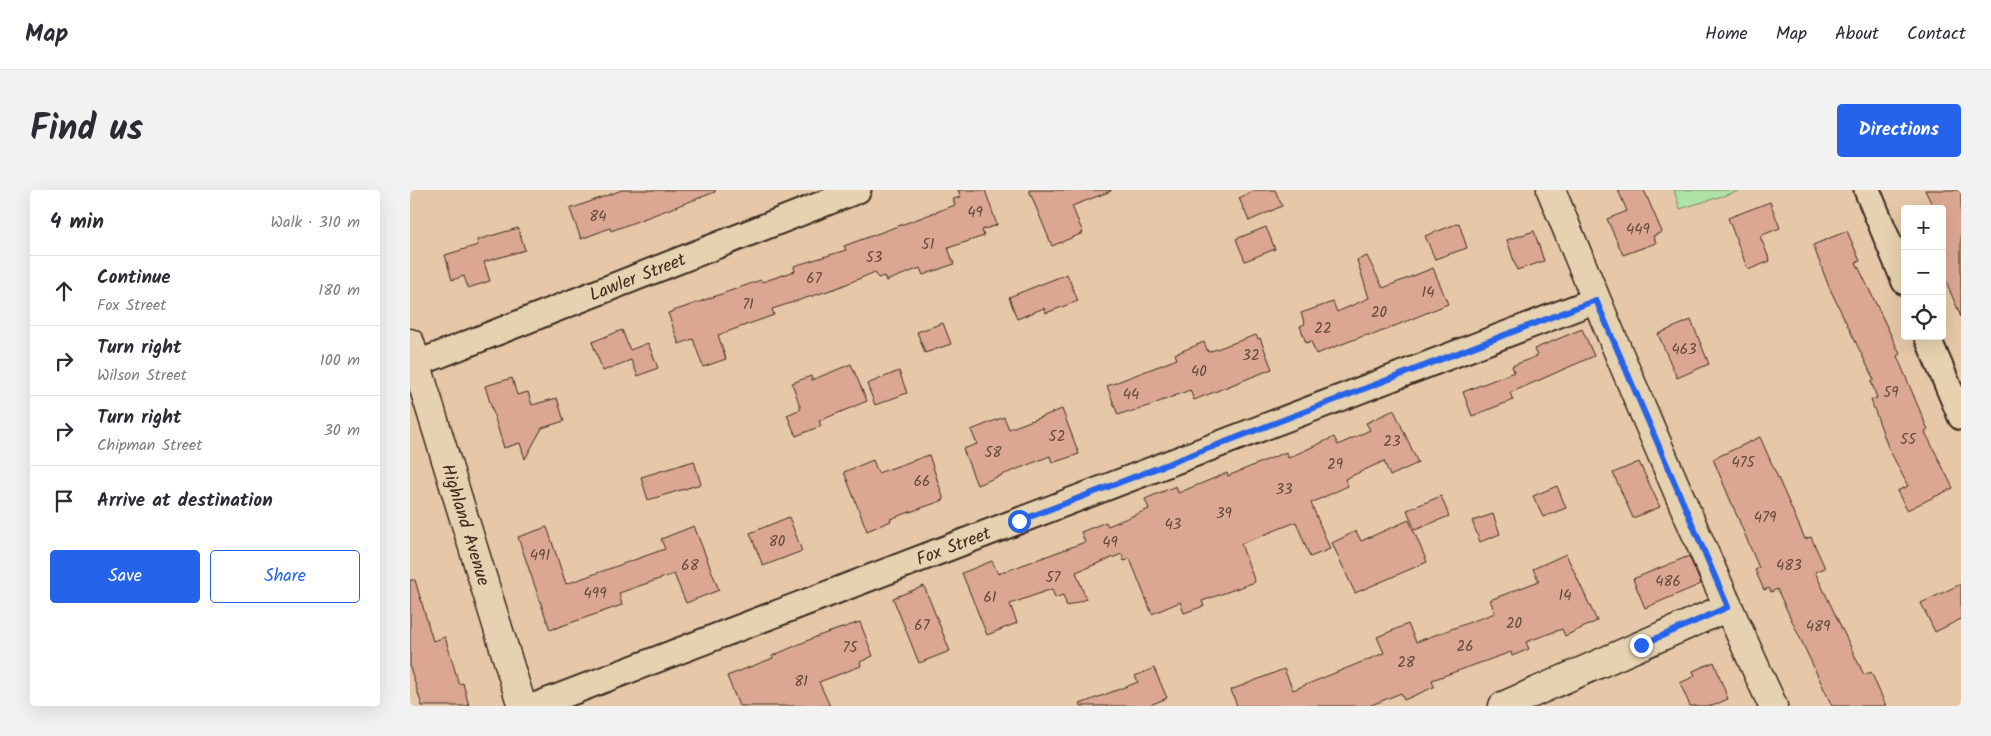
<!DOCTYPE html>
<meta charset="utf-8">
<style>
body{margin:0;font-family:Kalam,sans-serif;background:#f2f2f3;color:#2b2b33}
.controls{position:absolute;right:15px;top:15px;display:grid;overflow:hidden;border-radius:5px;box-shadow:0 5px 20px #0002}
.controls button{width:45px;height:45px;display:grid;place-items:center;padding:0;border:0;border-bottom:1px solid #e1e1e2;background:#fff;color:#2b2b33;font:25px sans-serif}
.stop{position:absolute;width:15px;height:15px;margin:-11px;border:4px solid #2563eb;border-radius:50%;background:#fff}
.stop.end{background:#2563eb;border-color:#fff;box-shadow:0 1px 5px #0008}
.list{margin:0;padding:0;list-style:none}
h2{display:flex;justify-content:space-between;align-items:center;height:65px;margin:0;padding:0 20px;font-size:21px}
h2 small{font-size:16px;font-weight:400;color:#7c7c81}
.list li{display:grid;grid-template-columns:32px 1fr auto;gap:15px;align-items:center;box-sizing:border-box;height:70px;padding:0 20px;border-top:1px solid #e1e1e2}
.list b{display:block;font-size:19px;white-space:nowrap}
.list p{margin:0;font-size:16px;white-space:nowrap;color:#7c7c81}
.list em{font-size:16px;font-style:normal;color:#7c7c81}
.actions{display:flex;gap:10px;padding:15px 20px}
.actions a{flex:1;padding:11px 0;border:1px solid #2563eb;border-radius:5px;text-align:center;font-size:18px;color:#2563eb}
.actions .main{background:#2563eb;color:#fff}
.icon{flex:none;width:28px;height:28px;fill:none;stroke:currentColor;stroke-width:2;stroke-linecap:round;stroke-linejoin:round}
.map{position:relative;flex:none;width:1551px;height:516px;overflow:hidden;border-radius:5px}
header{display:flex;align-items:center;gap:30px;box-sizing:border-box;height:70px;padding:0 25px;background:#fff;border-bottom:1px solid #e1e1e2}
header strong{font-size:24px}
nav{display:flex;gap:28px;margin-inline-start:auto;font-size:18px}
.intro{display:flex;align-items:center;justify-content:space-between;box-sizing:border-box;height:120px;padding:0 30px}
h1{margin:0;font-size:35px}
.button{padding:12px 22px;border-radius:5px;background:#2563eb;color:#fff;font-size:18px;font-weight:700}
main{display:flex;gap:30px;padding:0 30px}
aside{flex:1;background:#fff;border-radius:5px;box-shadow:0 5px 20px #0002}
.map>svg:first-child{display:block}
.green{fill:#aee3a6;stroke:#748662}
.building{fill:#dba793;stroke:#3b2a1e}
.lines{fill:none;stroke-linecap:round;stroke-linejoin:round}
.minor-casing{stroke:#3b2a1e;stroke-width:29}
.tertiary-casing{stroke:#3b2a1e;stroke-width:31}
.secondary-casing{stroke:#3b2a1e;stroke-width:31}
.minor{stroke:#e6d2b0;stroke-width:25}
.tertiary{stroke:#e6d2b0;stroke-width:28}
.secondary{stroke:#e6d2b0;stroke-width:28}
.route{stroke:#2563eb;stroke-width:6}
.labels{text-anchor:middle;stroke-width:4;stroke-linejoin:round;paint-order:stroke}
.number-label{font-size:15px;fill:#63493b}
.street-label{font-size:18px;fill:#3b2a1e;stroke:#e6d2b0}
</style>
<header>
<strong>Map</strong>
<nav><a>Home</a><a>Map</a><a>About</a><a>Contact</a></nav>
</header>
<div class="intro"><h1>Find us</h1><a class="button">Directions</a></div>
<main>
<aside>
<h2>4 min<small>Walk · 310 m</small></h2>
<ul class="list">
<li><svg class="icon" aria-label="ahead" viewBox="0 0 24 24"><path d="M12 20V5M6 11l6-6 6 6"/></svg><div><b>Continue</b><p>Fox Street</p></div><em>180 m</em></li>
<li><svg class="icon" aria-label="right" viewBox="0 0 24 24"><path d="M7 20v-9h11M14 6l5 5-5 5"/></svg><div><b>Turn right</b><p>Wilson Street</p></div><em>100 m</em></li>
<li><svg class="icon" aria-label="right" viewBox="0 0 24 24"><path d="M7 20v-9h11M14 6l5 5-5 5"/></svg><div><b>Turn right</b><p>Chipman Street</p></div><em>30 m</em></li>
<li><svg class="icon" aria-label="arrive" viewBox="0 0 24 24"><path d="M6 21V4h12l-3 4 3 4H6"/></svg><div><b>Arrive at destination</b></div></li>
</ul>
<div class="actions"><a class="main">Save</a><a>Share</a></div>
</aside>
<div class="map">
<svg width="1551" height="516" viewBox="0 0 1551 516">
<rect width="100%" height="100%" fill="#e6c8a9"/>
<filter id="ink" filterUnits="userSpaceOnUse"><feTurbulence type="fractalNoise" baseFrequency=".02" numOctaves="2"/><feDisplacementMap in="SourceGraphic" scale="10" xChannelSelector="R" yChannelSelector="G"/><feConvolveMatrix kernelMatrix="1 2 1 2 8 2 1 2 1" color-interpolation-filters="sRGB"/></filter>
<g filter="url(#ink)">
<path class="green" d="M1264,0H1332L1270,19Z"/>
<g class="building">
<path d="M212,0H305V2L201,41L200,38L171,49L160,19Z"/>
<path d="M548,0H575L587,35L572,40L574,46L538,58L544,74L513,85L510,78L476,91L474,86L468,88L465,82L427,98L362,119L364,125L308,145L316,169L293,177L283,149L269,154L258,123L351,90L352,92L385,81L384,76L436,60L434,56L545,15L543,9L551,7Z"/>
<path d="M619,0H701V1L662,16L673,43L642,56Z"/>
<path d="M846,0H865L872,16L839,31L829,8Z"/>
<path d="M1208,0H1234L1252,42L1243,46L1246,53L1213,65L1197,29L1217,21Z"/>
<path d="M1515,0H1551V127L1532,82V19H1524Z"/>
<path d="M1360,12L1370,38L1350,46L1360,71L1338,80L1318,28Z"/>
<path d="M1049,33L1057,58L1025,69L1015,46Z"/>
<path d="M856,37L865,59L835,71L826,49Z"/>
<path d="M108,38L115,60L74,72L80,91L58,98L54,86L42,90L35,65L68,55L67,50Z"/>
<path d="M1124,41L1134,71L1107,80L1097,50Z"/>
<path d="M1437,41L1450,71L1446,72L1490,164L1487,166L1518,240L1515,242L1543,298L1497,320L1487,301L1498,296L1478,257L1461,210L1467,208L1461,191L1464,190L1419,97L1403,55Z"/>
<path d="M957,66L973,98L1023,78L1038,114L963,145H956L906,164L901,151L896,153L890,136L895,134L891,123L923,112L927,122L959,108L947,70Z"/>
<path d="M657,84L668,111L636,123L634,118L607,129L599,107Z"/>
<path d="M1281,130L1299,174L1267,188L1248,144Z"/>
<path d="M533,133L541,154L515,163L507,142Z"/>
<path d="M1172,139L1184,166L1100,203L1103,210L1062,226L1053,202L1104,182L1102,176L1127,166L1124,159Z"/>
<path d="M212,140L220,160L238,153L248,178L228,186L221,170L193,181L182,152Z"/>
<path d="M846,145L848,149L850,148L862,179L784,210L780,200L720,223L719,221L708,225L697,196L767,169L765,164L794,152L798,162Z"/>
<path d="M441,174L457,211L409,231L411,236L386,246L377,225L391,219L382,193L401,186L402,190Z"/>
<path d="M489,181L497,203L465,215L457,194Z"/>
<path d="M102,188L107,205L118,202L122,215L147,208L154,231L132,238L115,269L110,253L94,258L75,196Z"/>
<path d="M652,219L669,264L642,273L640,266L567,295L553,259L567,254L561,240L594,227L599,239Z"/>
<path d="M984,220L1008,273L980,286L974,271L935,289L938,296L901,313L920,359L900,367L886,332L831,354L845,392L792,411L794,416L774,423L770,412L742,424L720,369L714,371L712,364L666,382L676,409L657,416L653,405L645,408L642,399L600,414L607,433L577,445L552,383L582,371L588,384L675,352L671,342L696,332L698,336L739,319L735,309L766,296L768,303L817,283L818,286L876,262L878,268L924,247L928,255L960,240L956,233Z"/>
<path d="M1350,247L1395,349L1401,347L1415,378L1405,382L1454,485L1461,482L1476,516H1422L1367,399L1361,402L1359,398L1354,400L1345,380L1349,378L1303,269Z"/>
<path d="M519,265L534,310L480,329L481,331L457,341L434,282L463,270L468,283Z"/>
<path d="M284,271L291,294L238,310L231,287Z"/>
<path d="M1229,272L1250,317L1223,328L1203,283Z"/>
<path d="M1147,296L1156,318L1133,327L1123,306Z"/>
<path d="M1031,306L1039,326L1005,340L997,320Z"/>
<path d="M1083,324L1090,344L1070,352L1062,331Z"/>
<path d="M379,327L392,361L353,376L340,343Z"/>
<path d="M999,330L1017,372L945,403L922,353L946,341L951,351Z"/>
<path d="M284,336L309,400L276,413L264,384L209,403L212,415L140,440L108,347L137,337L156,394L255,359L251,349Z"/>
<path d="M1156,364L1187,431L1155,446L1152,439L1116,452L1119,459L1102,466L1101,462L1022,490L1024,497L994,510L991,503L959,516H827L821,500L874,479L883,500L974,463L967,447L998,434L1006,452L1085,423L1080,410L1129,391L1123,379Z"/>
<path d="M1279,366L1291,394L1235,418L1223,389Z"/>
<path d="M0,390H5L23,451L35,447L49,494L53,493L59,516H12L0,477Z"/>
<path d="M1551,394V429L1525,442L1511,413Z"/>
<path d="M514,396L540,461L509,473L483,408Z"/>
<path d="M450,432L463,466L450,472L451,476L409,492L420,516H329L317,486L363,468L362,466L408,446Z"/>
<path d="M1304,472L1318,509L1302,516H1280L1270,493L1285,486L1283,481Z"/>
<path d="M744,478L757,508L738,516H671L670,514L728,492L725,486Z"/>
</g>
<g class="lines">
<g class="minor-casing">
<g id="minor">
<path d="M1457,0L1495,92"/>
<path d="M1517,146L1551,227"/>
<path id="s1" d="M6,174L448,0"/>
<path id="s2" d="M125,516L1186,110"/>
</g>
</g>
<g class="tertiary-casing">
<g id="tertiary">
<path d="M1141,0C1212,173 1285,346 1363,516"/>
<path d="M1093,516L1318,417"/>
</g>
</g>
<g class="secondary-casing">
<g id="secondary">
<path id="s3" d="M0,153L112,516"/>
</g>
</g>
<use href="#minor" class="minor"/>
<use href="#tertiary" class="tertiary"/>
<use href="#secondary" class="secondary"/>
</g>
</g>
<g class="lines" filter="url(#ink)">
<path class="route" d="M609,331L1186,110L1318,417L1231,455"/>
</g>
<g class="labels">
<g class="number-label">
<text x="565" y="27">49</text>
<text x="188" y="31">84</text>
<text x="1228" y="44">449</text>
<text x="518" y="59">51</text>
<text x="464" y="72">53</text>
<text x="404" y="93">67</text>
<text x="1018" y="107">14</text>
<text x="338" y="119">71</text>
<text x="969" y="127">20</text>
<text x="913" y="143">22</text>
<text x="1274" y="164">463</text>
<text x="841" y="170">32</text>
<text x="789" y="186">40</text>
<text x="1481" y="207">59</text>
<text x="721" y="209">44</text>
<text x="647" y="251">52</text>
<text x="1498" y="254">55</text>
<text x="982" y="256">23</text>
<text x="583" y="267">58</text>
<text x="1333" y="277">475</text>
<text x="925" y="279">29</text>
<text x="512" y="296">66</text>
<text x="874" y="304">33</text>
<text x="814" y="328">39</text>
<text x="1355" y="332">479</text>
<text x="763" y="339">43</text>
<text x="367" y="356">80</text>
<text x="700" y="357">49</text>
<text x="130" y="370">491</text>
<text x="280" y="380">68</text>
<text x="1379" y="380">483</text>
<text x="643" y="392">57</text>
<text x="1258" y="396">486</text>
<text x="185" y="408">499</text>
<text x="1155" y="410">14</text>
<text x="580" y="412">61</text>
<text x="1104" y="438">20</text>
<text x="512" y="440">67</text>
<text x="1408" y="441">489</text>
<text x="1055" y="461">26</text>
<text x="440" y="462">75</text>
<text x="996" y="477">28</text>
<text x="391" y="496">81</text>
</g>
<g class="street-label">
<text dy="6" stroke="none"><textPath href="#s1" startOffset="238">Lawler Street</textPath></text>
<text dy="6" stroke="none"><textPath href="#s3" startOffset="190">Highland Avenue</textPath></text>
<text dy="6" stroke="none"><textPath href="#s2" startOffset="448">Fox Street</textPath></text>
</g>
</g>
</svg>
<div class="controls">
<button>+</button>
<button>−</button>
<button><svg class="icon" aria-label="locate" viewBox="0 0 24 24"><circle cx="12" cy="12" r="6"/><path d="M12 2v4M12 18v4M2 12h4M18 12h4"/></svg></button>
</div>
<div class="stop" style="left:609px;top:331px"></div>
<div class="stop end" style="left:1231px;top:455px"></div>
</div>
</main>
